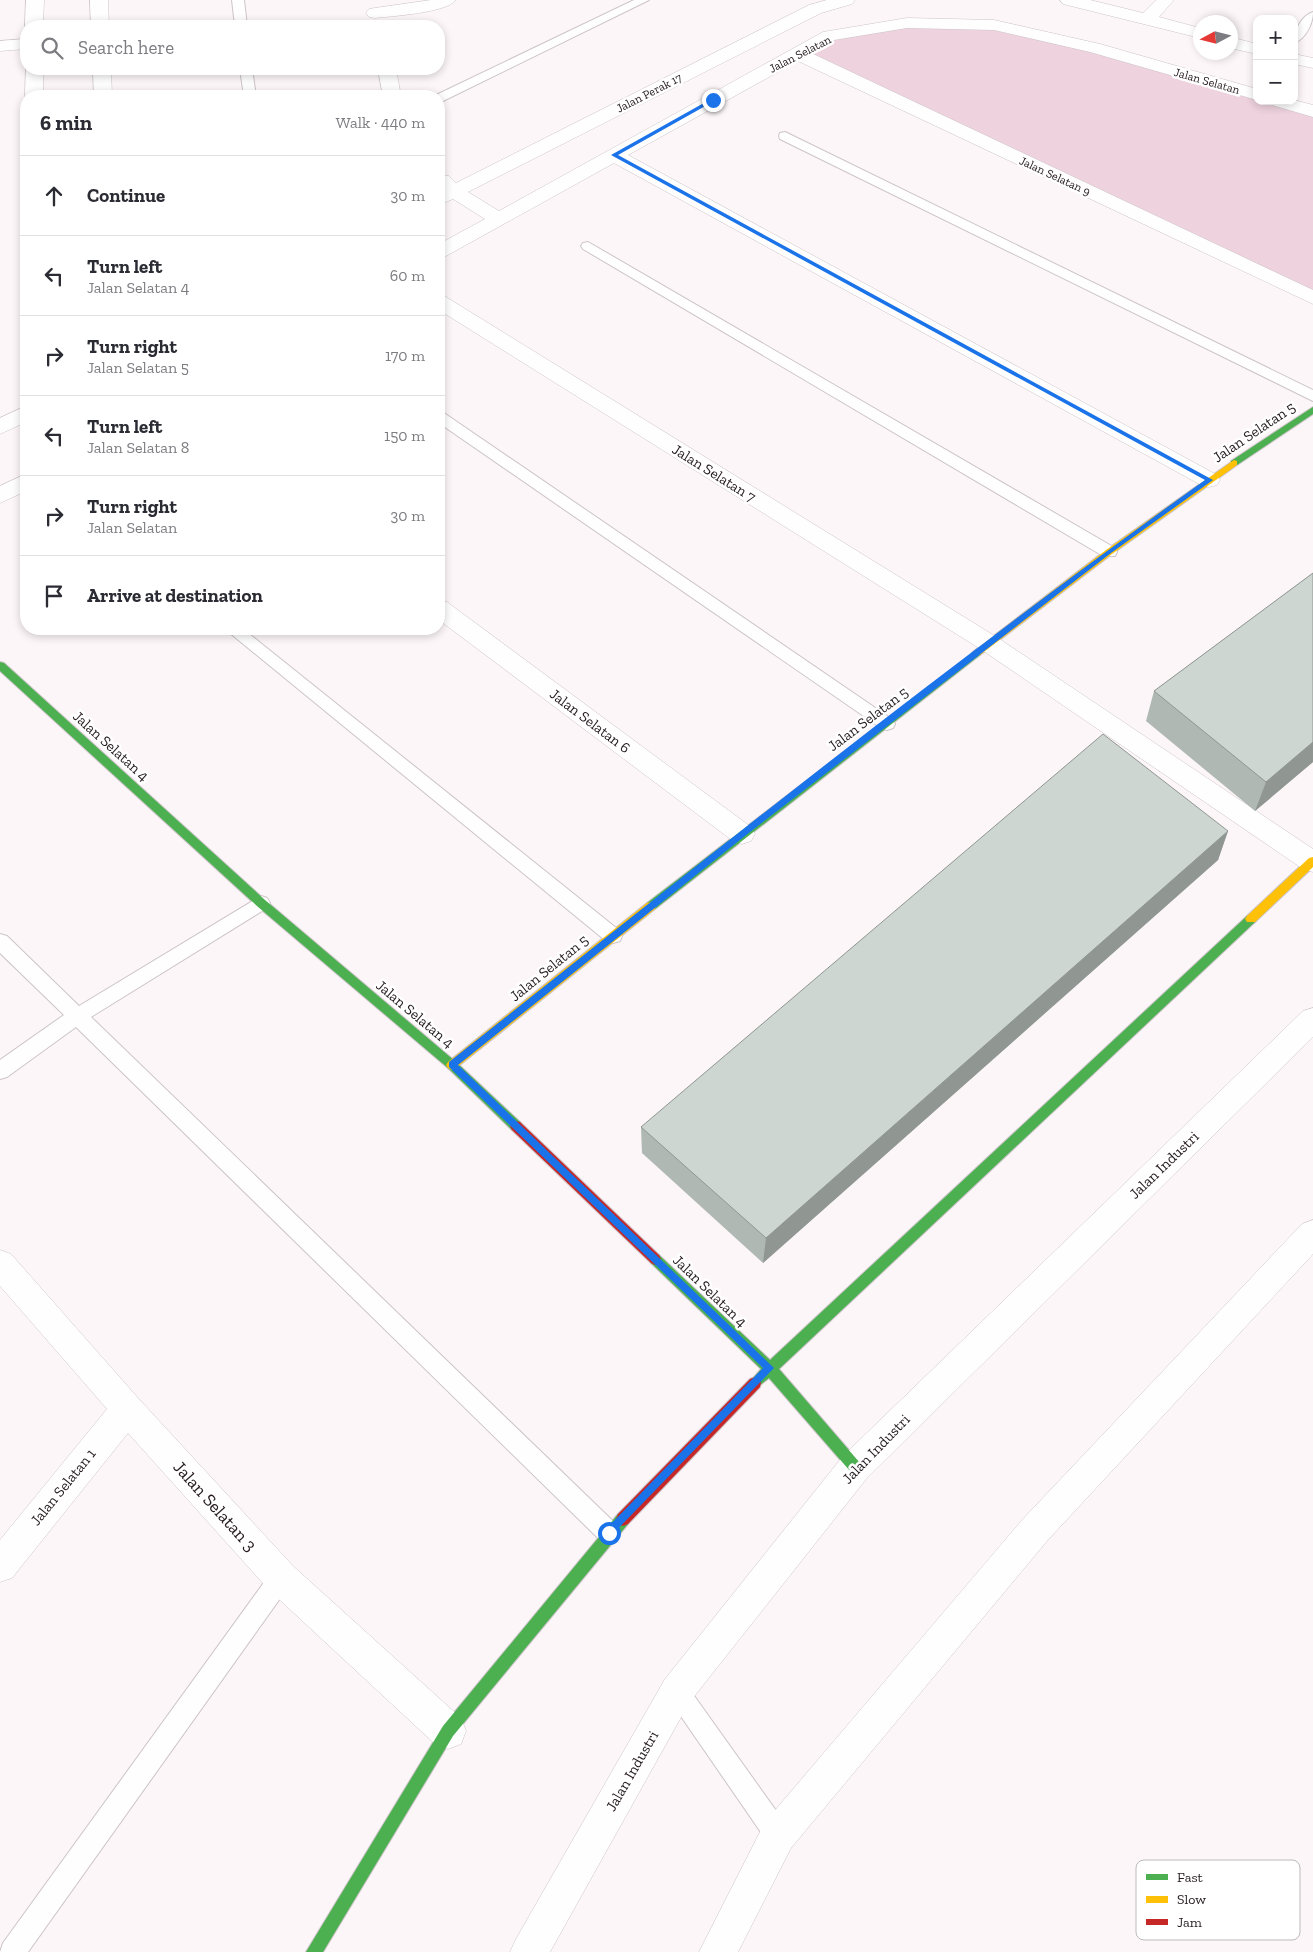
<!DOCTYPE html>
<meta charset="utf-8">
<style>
body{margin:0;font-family:"Zilla Slab",serif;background:#f7f7f7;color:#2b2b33}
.controls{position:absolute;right:15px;top:15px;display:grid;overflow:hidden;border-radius:10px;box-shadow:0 2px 8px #0003}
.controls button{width:45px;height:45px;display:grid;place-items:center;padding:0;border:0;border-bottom:1px solid #e1e1e2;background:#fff;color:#2b2b33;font:25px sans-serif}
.compass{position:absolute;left:1193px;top:15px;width:45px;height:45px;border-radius:50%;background:#fff;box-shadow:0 2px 8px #0003;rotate:263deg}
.stop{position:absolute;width:15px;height:15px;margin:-11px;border:4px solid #1a73e8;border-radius:50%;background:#fff}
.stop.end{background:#1a73e8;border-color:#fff;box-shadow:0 1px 5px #0008}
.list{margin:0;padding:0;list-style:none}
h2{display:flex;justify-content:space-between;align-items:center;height:65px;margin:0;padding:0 20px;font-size:21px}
h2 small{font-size:16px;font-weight:400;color:#7c7c81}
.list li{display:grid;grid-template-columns:32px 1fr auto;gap:15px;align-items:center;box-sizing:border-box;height:80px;padding:0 20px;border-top:1px solid #e1e1e2}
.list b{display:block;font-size:19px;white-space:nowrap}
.list p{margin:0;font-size:16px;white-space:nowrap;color:#7c7c81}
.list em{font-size:16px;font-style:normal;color:#7c7c81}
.icon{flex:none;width:28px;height:28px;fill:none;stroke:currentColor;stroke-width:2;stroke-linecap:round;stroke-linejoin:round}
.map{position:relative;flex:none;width:1313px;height:1952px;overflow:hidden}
.search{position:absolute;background:#fff;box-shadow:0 2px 8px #0003;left:20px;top:20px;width:425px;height:55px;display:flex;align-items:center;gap:12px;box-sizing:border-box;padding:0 18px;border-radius:20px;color:#7c7c81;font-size:19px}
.panel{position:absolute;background:#fff;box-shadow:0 2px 8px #0003;left:20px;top:90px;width:425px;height:545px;border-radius:20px}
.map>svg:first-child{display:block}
.green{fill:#eed2de}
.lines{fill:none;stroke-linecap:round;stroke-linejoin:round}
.lane-casing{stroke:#ccc4c8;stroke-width:2}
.street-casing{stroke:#ccc4c8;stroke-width:1}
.fast-casing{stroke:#ccc4c8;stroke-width:2}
.slow-casing{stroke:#ccc4c8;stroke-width:2}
.jam-casing{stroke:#ccc4c8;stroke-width:2}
.lane{fill:#fffefe;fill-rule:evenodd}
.street{fill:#fffefe;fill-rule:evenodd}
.fast{fill:#4caf50;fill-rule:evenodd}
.slow{fill:#ffc107;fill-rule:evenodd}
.jam{fill:#c62828;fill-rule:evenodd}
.wall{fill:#b0b8b4}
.shaded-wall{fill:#909692}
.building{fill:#cdd6d1;stroke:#909692}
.route{fill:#1a73e8}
.labels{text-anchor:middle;stroke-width:5;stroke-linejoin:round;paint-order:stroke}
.far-street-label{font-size:12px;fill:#241a1e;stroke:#fff}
.street-label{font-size:15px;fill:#241a1e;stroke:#fff}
.near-street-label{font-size:18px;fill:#241a1e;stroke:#fff}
.key{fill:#fff;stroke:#bdbabc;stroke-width:1}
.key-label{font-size:14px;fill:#241a1e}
</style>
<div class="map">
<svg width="1313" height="1952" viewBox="0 0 1313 1952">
<rect width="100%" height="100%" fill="#fcf6f9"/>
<path class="green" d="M907,23L994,25L1257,95V101H1278L1313,111V298L798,54L829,36Z"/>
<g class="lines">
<g class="lane-casing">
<g id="lane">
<path d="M232,0H244L247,26H235Z"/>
<path d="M634,0H649L443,101L439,102V96H434Z"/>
<path d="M1313,12C1313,23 1306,39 1294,43C1294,31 1301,16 1313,12Z"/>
<path d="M240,69H252L256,96H244Z"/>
<path d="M785,132L1313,390V401L780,139L779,136L780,133Z"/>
<path d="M588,242L1115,548L1117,552L1115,556H1103L583,249L581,246L583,243Z"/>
<path d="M439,411L444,413L893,720L895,724L893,728L887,730L881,728L439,423Z"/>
<path d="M225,629H243L620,931L622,936L620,941L613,943L606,941Z"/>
<path d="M261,896L267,898L270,903L267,908L91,1017L617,1525L620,1533L617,1541L609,1544L601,1541L76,1027L7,1077L0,1079V1060L64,1015L0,953V934L7,936L79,1006Z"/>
<path d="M281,1567L289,1570L293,1578L289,1586L28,1952H0L3,1943L273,1570Z"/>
<path d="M677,1679L685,1683L787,1826L790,1835L787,1844L778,1847L769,1844L669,1699L665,1691L669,1683Z"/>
</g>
</g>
<g class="street-casing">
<g id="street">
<path d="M26,0H44L43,26H25Z"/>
<path d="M90,0H108L109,26H91Z"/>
<path d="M431,0H456C446,13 392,16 375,18L369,17L366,13L369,9L375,8Z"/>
<path d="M827,0H855L852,4L821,13L468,192L499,211L823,32L907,18L994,20L1100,44L1257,89V100L1090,52L994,30L907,28L834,40L811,53L1313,290V304L798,61L628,155L1217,475L1220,480L1217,485L1209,487L1201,485L614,163L446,256L439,258V244L485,219L453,199L439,205V192L441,190L439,188V175L449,176L456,183L809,5Z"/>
<path d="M1060,0H1090L1143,13L1156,0H1174L1159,17L1200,28V38L1063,4Z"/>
<path d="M1230,37L1257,44V54L1230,48Z"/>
<path d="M26,39V49L0,51V41Z"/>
<path d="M1294,54L1313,58V68L1294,64Z"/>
<path d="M26,67L43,69V96L26,98L25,96Z"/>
<path d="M93,69H111L112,96H94Z"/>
<path d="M378,69H396L401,96H383Z"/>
<path d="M1294,100L1313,105V117L1272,105L1269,101Z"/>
<path d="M439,295L446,297L998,638L1313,849V872L1303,869L982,650L439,310Z"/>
<path d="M26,406V422L0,434V418Z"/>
<path d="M26,474V491L0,503V486Z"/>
<path d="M439,600L447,602L751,827L755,834L751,841L742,844L733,841L439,620Z"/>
<path d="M1313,1008V1037L867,1478L689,1703L550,1952H510L516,1939L665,1679L843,1456L1303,1011Z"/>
<path d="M1313,1220V1254L1047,1541L791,1848L738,1952H699L765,1822L1023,1519L1302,1224Z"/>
<path d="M0,1250L11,1254L138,1398L293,1566L461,1718L466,1731L461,1744L448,1749L435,1744L269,1590L128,1433L12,1578L0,1582V1540L107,1409L0,1286Z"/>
</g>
</g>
<g class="fast-casing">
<g id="fast">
<path d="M1313,407V414L1237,465H1231V461Z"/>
<path d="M977,650L980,651L982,653L980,655L655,909H647L646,906L647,903Z"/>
<path d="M0,662L4,663L265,900L456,1062L520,1122L522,1126L520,1130L516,1131L512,1130L448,1068L257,906L0,671Z"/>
<path d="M1251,915L1257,919L1255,922L779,1369L860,1463L862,1467L860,1471L855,1473L850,1471L769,1378L755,1389L750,1387L749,1383L761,1369L651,1263L649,1259L651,1255L655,1253L659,1255L770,1360L1247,916Z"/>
<path d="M623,1512L628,1514L630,1519L628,1524L453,1736L323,1952H306L443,1726L618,1514Z"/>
</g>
</g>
<g class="slow-casing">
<g id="slow">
<path d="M1234,460L1237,461V465L1112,554L980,655H974L972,653L974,651L1106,550Z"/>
<path d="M1313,857V867L1255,922H1247L1245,919L1247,916L1309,858Z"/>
<path d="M651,902L655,903L656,906L655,909L456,1068L452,1070L448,1068L446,1065L448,1062L647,903Z"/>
</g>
</g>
<g class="jam-casing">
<g id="jam">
<path d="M516,1121L520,1122L659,1255L661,1259L659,1263L655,1265L651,1263L512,1130L510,1126L512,1122Z"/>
<path d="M755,1377L760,1379L761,1383L760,1387L628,1524L623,1526L618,1524L616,1519L618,1514L750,1379Z"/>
</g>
</g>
<use href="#lane" class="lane"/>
<use href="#street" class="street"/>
<use href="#fast" class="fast"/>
<use href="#slow" class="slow"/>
<use href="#jam" class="jam"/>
</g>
<g class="wall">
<path d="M1313,573V762L1255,811L1146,721L1154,691Z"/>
<path d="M1228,831L1218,860L763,1263L642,1153L641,1127Z"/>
</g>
<g class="shaded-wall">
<path d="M1313,742V762L1255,811L1266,782Z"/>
<path d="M1228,831L1218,860L763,1263L766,1238Z"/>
</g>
<g class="building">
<path d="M1313,573V742L1266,782L1154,691Z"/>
<path d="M1103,734L1228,831L766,1238L641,1127Z"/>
</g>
<path class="route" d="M711,99L716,100L618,155L1213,480L1111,553L745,836L458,1065L774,1368L609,1538L606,1536V1529L763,1368L449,1067V1062C698,865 946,665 1205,480L611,155Z"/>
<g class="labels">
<g class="far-street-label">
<text transform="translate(800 54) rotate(-27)" y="4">Jalan Selatan</text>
<text transform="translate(1207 81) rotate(16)" y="4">Jalan Selatan</text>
<text transform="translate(649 93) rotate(-27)" y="4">Jalan Perak 17</text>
<text transform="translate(1055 176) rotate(25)" y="4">Jalan Selatan 9</text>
</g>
<g class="street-label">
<text transform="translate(1254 432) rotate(-34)" y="5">Jalan Selatan 5</text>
<text transform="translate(714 473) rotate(32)" y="5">Jalan Selatan 7</text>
<text transform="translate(868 719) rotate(-37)" y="5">Jalan Selatan 5</text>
<text transform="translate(590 721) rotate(37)" y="5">Jalan Selatan 6</text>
<text transform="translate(111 746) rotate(42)" y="5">Jalan Selatan 4</text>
<text transform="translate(549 968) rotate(-39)" y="5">Jalan Selatan 5</text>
<text transform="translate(415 1014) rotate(40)" y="5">Jalan Selatan 4</text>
<text transform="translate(1164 1165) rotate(-44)" y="5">Jalan Industri</text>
<text transform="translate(710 1291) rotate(44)" y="5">Jalan Selatan 4</text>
<text transform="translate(876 1449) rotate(-46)" y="5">Jalan Industri</text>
<text transform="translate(63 1487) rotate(-51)" y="5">Jalan Selatan 1</text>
<text transform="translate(632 1771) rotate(-60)" y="5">Jalan Industri</text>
</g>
<g class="near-street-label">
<text transform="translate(215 1506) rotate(48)" y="6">Jalan Selatan 3</text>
</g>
</g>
<rect x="1136" y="1860" width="164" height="80" rx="8" class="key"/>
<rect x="1146" y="1874" width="22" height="6" fill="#4caf50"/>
<rect x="1146" y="1896" width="22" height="7" fill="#ffc107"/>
<rect x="1146" y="1919" width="22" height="6" fill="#c62828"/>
<g class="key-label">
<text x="1177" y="1882">Fast</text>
<text x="1177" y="1904">Slow</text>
<text x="1177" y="1927">Jam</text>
</g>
</svg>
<div class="controls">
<button>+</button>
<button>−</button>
</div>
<svg class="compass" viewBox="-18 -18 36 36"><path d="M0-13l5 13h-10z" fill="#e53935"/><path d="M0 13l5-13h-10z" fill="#7c7c81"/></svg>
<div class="stop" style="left:609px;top:1533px"></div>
<div class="stop end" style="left:713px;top:100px"></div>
<div class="search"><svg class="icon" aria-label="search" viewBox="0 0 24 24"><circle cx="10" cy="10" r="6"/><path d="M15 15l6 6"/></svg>Search here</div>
<section class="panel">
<h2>6 min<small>Walk · 440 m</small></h2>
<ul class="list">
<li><svg class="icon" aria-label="ahead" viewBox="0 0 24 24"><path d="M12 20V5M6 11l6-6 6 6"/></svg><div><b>Continue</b></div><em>30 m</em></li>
<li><svg class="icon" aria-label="left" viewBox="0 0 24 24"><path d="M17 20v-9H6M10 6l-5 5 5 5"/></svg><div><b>Turn left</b><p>Jalan Selatan 4</p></div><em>60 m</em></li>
<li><svg class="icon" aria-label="right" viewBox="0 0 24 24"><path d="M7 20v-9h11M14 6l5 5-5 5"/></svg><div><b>Turn right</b><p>Jalan Selatan 5</p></div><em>170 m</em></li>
<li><svg class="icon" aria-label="left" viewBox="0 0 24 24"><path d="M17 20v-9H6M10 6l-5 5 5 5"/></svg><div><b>Turn left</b><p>Jalan Selatan 8</p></div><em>150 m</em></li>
<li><svg class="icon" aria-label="right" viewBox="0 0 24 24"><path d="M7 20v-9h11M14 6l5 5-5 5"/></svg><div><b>Turn right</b><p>Jalan Selatan</p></div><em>30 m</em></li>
<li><svg class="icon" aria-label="arrive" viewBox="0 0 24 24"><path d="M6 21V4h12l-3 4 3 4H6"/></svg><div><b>Arrive at destination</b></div></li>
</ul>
</section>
</div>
